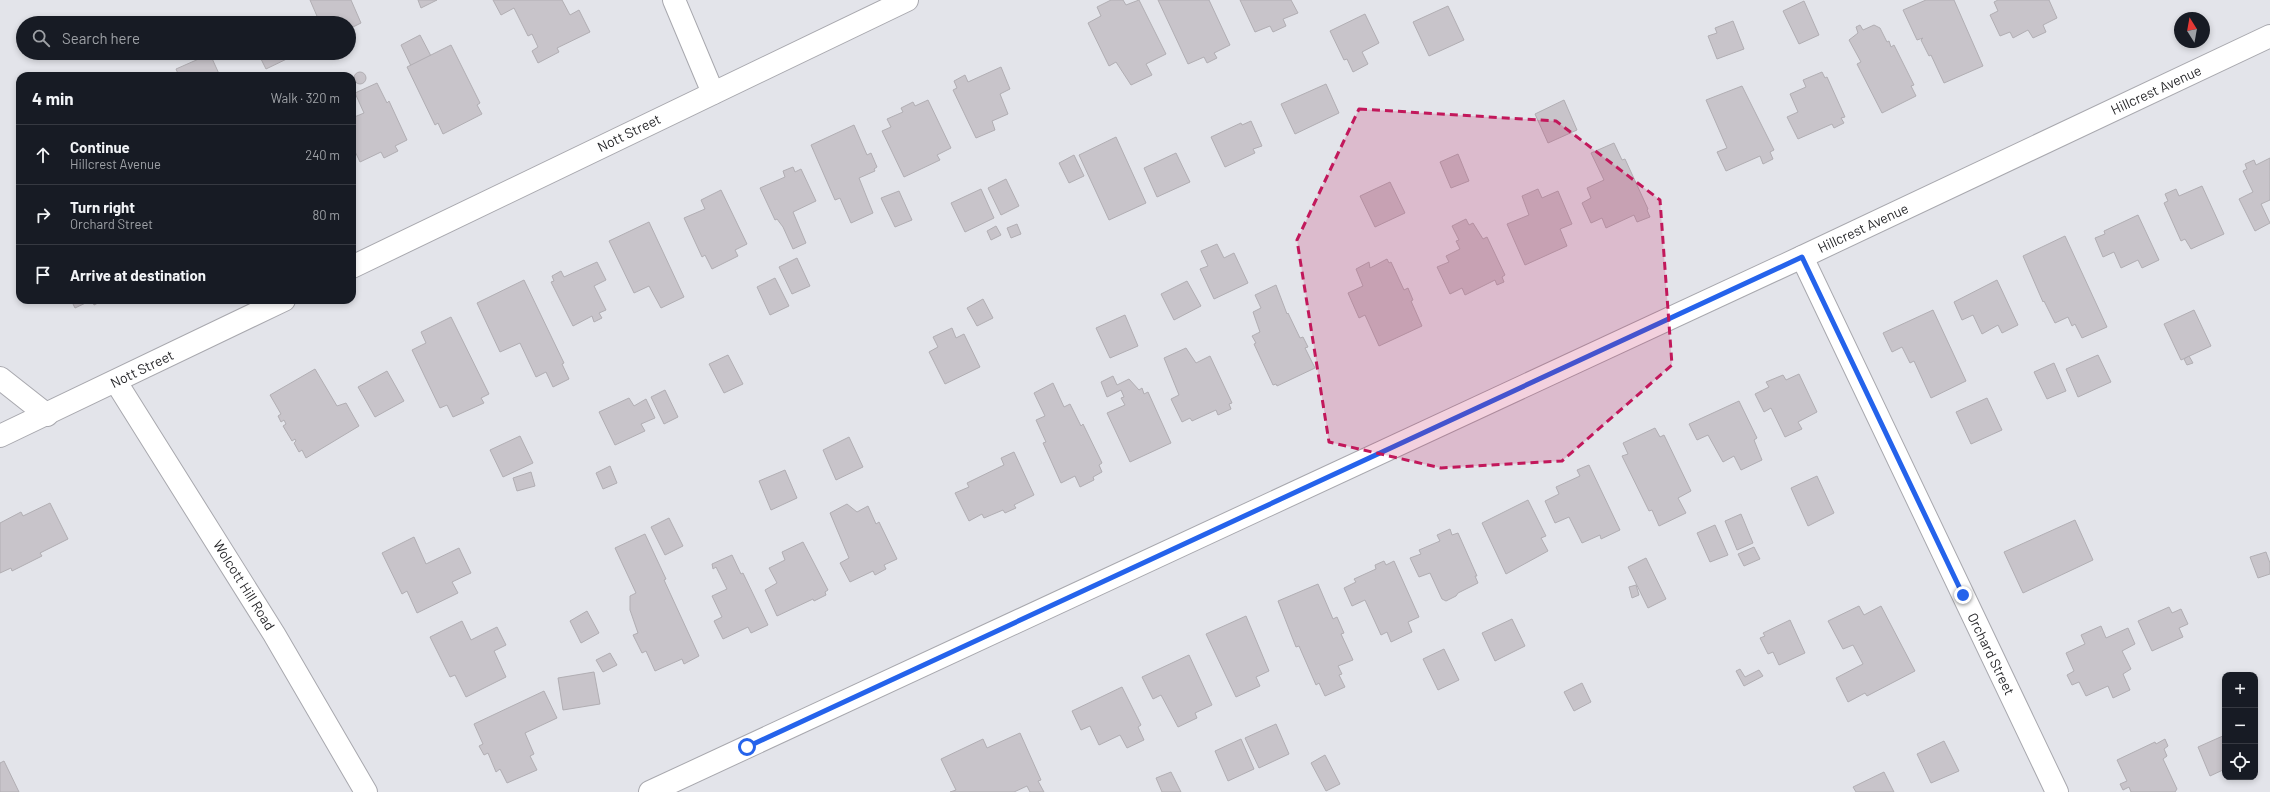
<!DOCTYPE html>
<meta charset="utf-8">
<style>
body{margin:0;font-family:Barlow,sans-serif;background:#242831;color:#f1f3f6}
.controls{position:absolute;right:12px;bottom:12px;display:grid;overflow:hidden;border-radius:8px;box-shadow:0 2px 6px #0003}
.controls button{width:36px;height:36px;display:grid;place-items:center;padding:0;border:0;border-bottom:1px solid #363941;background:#171b24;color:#f1f3f6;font:20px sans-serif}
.compass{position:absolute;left:2174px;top:12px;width:36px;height:36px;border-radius:50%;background:#171b24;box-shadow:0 2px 6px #0003;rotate:349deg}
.stop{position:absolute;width:12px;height:12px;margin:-9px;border:3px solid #2563eb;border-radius:50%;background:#fff}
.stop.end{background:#2563eb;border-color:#fff;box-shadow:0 1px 4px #0008}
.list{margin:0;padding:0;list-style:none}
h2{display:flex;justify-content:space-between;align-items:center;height:52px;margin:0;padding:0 16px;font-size:17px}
h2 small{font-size:13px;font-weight:400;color:#9ea1a6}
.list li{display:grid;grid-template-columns:26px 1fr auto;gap:12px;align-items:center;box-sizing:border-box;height:60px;padding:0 16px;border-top:1px solid #363941}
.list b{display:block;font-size:15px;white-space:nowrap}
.list p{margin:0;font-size:13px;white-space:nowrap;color:#9ea1a6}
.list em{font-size:13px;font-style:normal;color:#9ea1a6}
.icon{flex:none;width:22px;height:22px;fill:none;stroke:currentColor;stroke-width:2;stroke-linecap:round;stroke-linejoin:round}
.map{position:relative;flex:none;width:2270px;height:792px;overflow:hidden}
.search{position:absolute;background:#171b24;box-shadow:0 2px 6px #0003;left:16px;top:16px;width:340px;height:44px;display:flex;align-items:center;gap:10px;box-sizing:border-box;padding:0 14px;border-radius:22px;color:#9ea1a6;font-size:15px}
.panel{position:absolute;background:#171b24;box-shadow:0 2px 6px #0003;left:16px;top:72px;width:340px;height:232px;border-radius:12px}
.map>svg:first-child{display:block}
.building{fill:#c8c4ca;stroke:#b1aeb3}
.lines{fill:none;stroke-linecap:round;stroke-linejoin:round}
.minor-casing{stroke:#a8a8ae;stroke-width:24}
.minor{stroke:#fff;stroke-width:22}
.route{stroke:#2563eb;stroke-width:5}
.marked{fill:#c2185b;fill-opacity:0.2;stroke:#c2185b;stroke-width:3;stroke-dasharray:8 5;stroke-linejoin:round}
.labels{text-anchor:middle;stroke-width:3;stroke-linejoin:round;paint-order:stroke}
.street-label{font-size:14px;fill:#29292c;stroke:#fff}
</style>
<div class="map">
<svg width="2270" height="792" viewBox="0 0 2270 792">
<rect width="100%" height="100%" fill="#e3e4ea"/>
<g class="building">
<path d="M310,0H351L361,23L349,29V23H320Z"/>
<path d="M418,0H437L421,8Z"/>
<path d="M493,0H562L570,15L579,10L590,32L557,48L559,52L538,63L532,51L538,47L532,34L528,36L514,8L501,15Z"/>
<path d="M1111,0H1123L1126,5L1139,0L1166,54L1146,64L1152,75L1131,85L1116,62L1109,66L1088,23L1101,16L1097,7Z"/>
<path d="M1158,0H1209L1230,45L1214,53L1217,58L1207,63L1204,57L1188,64Z"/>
<path d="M1240,0H1291L1298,13L1283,19L1286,26L1273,32L1270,26L1255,32Z"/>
<path d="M1926,0H1954L1983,66L1944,83L1931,55L1929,56L1921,40L1923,38L1917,40L1903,10Z"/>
<path d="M1998,0H2049L2057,18L2043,25L2046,32L2033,38L2028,30L2013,38L2010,32L2000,36L1990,15L1998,11L1994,2Z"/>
<path d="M1804,1L1819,35L1799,44L1783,11Z"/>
<path d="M1448,6L1464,40L1429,56L1413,22Z"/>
<path d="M1365,14L1379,43L1362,52L1368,64L1353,72L1347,59L1344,60L1330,31Z"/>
<path d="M264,19L266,23H255Z"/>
<path d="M1733,21L1744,49L1717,59L1708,36L1717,33L1715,28Z"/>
<path d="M1860,25L1863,30L1874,25L1880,28L1887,42L1889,41L1891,47L1894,45L1914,85L1911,86L1916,96L1882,113L1857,64L1861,62L1849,40L1858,33L1856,27Z"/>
<path d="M420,35L431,56L411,66L401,45Z"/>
<path d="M451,45L480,103L477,105L482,114L443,134L438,123L435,125L407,67Z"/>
<path d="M258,53H296L297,54L266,69Z"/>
<path d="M210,54L220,76H179L176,69Z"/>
<path d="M1001,67L1010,89L1000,94L1008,114L992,121L995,130L976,138L953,90L957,88L954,81L965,75L968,82Z"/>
<path d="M1822,72L1825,78L1827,77L1845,117L1841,118L1844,123L1834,128L1832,124L1798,139L1787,117L1798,112L1790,94L1806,87L1803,80Z"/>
<circle cx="360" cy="78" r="6"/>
<path d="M377,83L387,103L389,101L407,140L395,146L398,151L384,158L381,152L360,162L352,145V118L364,113L355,93Z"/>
<path d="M1326,84L1339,113L1295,134L1281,104Z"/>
<path d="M1742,86L1774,150L1770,152L1773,159L1763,164L1760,156L1726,171L1717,152L1727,148L1706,100Z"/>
<path d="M928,100L951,148L937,155L940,160L904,177L882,131L891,127L887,119L903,112L901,108L913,102L915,106Z"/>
<path d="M1564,100L1577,130L1548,143L1535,114Z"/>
<path d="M1251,121L1262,146L1253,149L1255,153L1225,167L1211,137L1241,123L1242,125Z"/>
<path d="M854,125L867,155L871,153L877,167L874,169L875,171L859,178L873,213L851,223L840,198L835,200L811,145Z"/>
<path d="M1116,137L1146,203L1109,220L1079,155Z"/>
<path d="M1614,143L1622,160L1625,159L1648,209L1647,210L1650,217L1637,222L1634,215L1606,228L1602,218L1591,223L1582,203L1591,198L1587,188L1604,180L1591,153Z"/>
<path d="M1176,153L1190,182L1157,197L1144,168Z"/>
<path d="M1458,154L1469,181L1451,188L1440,162Z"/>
<path d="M1074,155L1084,176L1069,183L1059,163Z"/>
<path d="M2270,158V200L2261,204L2270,223L2255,231L2239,199L2253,192L2243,171L2247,169L2245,164L2254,160L2256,165Z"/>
<path d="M793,167L795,172L801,169L816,201L793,212L806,243L793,249L783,227L777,219L775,220L760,188L785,177L783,171Z"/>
<path d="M1006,179L1019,206L1001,215L988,188Z"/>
<path d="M1390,182L1405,213L1375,227L1360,196Z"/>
<path d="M2202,186L2224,234L2191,249L2185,239L2181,241L2164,203L2168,201L2165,194L2176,189L2179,196Z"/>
<path d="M981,189L994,218L965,232L951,203Z"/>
<path d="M1538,189L1542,198L1558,191L1572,224L1560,229L1567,246L1525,265L1507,224L1529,215L1522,196Z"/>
<path d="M721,190L747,244L735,250L738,256L712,269L705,255L702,257L684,218L705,209L701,200Z"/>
<path d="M899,191L912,220L895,227L881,198Z"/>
<path d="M2138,215L2159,260L2142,268L2138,260L2121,268L2114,252L2103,257L2095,238L2105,234L2104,231Z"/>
<path d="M1466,219L1469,225L1473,223L1483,239L1487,237L1505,275L1502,277L1504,282L1497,285L1495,280L1465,295L1462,288L1450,294L1437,267L1449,262L1446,256L1460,249L1456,241L1459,240L1452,226Z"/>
<path d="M649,222L684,297L661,308L649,286L634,293L609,241Z"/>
<path d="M1017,224L1021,234L1011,238L1007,228Z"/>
<path d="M996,226L1001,235L991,240L987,231Z"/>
<path d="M2065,236L2107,327L2082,338L2075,324L2072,326L2068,317L2055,323L2044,301L2043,302L2023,256Z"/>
<path d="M1217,244L1224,258L1234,253L1248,283L1214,299L1200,269L1208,266L1201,251Z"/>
<path d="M797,258L810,286L792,294L779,267Z"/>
<path d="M1387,259L1389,263L1391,262L1404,290L1408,288L1413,300L1411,301L1422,326L1379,346L1365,315L1359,318L1348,293L1363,286L1356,269L1369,262L1370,268Z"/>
<path d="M597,262L606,280L594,286L606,310L599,313L602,318L594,322L592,316L573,326L551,282L554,281L552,276L561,271L564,277Z"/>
<path d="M775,278L789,306L770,315L757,287Z"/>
<path d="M524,280L564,363L562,364L569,379L553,387L546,372L536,377L520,343L500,352L477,303Z"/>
<path d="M1997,280L2018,325L2002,333L1998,325L1982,334L1973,315L1962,320L1954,302Z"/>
<path d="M1187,281L1201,306L1174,320L1161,294Z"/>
<path d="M1276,285L1287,314L1288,313L1300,338L1303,337L1308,347L1305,348L1315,368L1277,386L1276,384L1273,385L1254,344L1256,343L1252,336L1260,332L1253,312L1261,308L1255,295Z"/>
<path d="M983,299L993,318L977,326L967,308Z"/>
<path d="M71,300H104L94,305L92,300L75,308Z"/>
<path d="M1933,310L1966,381L1931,398L1914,361L1910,363L1902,347L1892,352L1883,333Z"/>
<path d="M2194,310L2211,346L2181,360L2164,324Z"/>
<path d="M1125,315L1138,346L1110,358L1096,328Z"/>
<path d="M451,317L489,394L481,398L484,403L453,417L447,405L440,408L412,350L426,343L421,332Z"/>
<path d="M952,328L956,338L964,334L980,367L945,384L929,352L938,347L933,337Z"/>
<path d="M1186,348L1196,363L1210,356L1232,403L1229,404L1231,409L1218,415L1216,410L1192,421L1190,418L1182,422L1171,399L1179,395L1164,358Z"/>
<path d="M728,355L743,384L724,393L709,364Z"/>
<path d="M2098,355L2111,382L2078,397L2066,369Z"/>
<path d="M2189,356L2193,363L2187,365L2184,359Z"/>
<path d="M2054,363L2066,391L2047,399L2034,372Z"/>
<path d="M315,369L337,406L346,403L359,426L306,458L302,450L299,452L294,443L296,441L295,439L292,441L283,426L286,424L284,420L281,422L278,416L281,414L270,395Z"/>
<path d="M387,371L404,401L375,417L358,387Z"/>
<path d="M1799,374L1817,412L1798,422L1802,429L1785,437L1771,408L1764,412L1755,394L1769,387L1766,382L1783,375L1786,380Z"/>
<path d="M1113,376L1117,385L1129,379L1139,390L1142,388L1144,394L1148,392L1171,443L1130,462L1107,413L1125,405L1121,398L1124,397L1121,390L1107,397L1101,382Z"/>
<path d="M1053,383L1064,407L1070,404L1081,426L1083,424L1102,463L1099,465L1102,472L1093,477L1094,480L1080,487L1075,476L1061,483L1043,443L1046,442L1036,420L1045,416L1034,393Z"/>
<path d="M665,390L678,417L664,424L651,397Z"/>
<path d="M629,398L634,406L646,399L655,418L641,424L645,431L615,445L599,412Z"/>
<path d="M1987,398L2002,430L1971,444L1956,412Z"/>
<path d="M1739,401L1757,438L1754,440L1762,460L1741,470L1734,456L1723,462L1708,435L1697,440L1689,424Z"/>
<path d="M1655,428L1660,437L1664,435L1691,491L1678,498L1686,513L1659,526L1652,510L1649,511L1622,456L1628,454L1623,443Z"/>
<path d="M520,436L533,463L503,477L490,450Z"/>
<path d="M849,437L863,467L836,480L823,450Z"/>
<path d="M1014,452L1034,495L1014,505L1016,508L1005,513L1003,510L984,518L982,514L969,521L955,493L969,487L967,483L1004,465L1001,458Z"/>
<path d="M1589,465L1620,530L1601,539L1600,535L1582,543L1569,517L1555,523L1545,501L1559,494L1556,487L1580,476L1577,470Z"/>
<path d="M610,466L617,483L603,489L596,473Z"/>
<path d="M785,470L797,498L771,510L759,481Z"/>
<path d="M531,472L535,486L517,491L513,478Z"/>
<path d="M1817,476L1834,513L1808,526L1791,488Z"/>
<path d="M1528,500L1546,536L1541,538L1548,551L1506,574L1482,523Z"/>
<path d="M50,503L68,539L40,553L42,556L12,571L11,568L0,573V523L21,512L23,516Z"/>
<path d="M847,504L857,512L868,506L876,524L879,522L897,559L884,565L886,569L875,575L873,571L850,582L840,563L849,558L830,513Z"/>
<path d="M1741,514L1753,543L1737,550L1725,521Z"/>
<path d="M669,518L683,546L665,555L651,527Z"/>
<path d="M2075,520L2093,560L2023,593L2004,552Z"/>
<path d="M1715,525L1728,555L1710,562L1697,533Z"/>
<path d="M1450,529L1452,535L1458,533L1477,576H1475L1478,583L1458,593L1456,596L1446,601L1442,599L1430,573L1419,577L1410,558L1421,554L1419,550L1440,541L1437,535Z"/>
<path d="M645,534L666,579L664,580L699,656L684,664L682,659L655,671L646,651L642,653L633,635L638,633L630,610V596L636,593L615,548Z"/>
<path d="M414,537L426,564L459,548L471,573L452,582L458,593L417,613L407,591L402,594L382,553Z"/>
<path d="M803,542L828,590L825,592L826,595L814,601L813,599L777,616L765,590L777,583L769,568L785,560L782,552Z"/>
<path d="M1754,547L1760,559L1744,566L1738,554Z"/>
<path d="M2266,552L2270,563V574L2258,578L2250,557Z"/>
<path d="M732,555L741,574L743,573L768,625L751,633L748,627L723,639L714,621L722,617L712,596L727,589L716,567L713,569L712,564Z"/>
<path d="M1646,558L1666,599L1648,608L1628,567Z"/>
<path d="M1384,561L1386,565L1394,561L1419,617L1408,622L1412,632L1391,642L1387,632L1381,635L1365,600L1352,606L1344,588L1356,582L1354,579L1376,569L1375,565Z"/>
<path d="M1318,584L1333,619L1337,617L1344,633L1341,634L1353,660L1338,666L1342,674L1339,675L1345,687L1325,696L1319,683L1316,685L1299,646L1296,647L1278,601Z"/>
<path d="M1636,585L1639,595L1632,598L1629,587Z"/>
<path d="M1859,606L1864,615L1881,606L1915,671L1867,696L1865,693L1848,702L1836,678L1863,664L1853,645L1843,649L1828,621Z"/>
<path d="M2169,607L2172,613L2181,609L2188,624L2179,628L2183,637L2152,651L2138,621Z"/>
<path d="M587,611L599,633L581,643L570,621Z"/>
<path d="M1246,616L1269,671L1256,677L1260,686L1236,697L1206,634Z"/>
<path d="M1512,619L1525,646L1495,661L1482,633Z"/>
<path d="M1790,620L1805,653L1779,665L1773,652L1768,654L1760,638L1765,636L1763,633Z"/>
<path d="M462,621L471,640L497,627L506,645L494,651L506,677L466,697L455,675L450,677L430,637Z"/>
<path d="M2101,626L2106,638L2128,628L2135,644L2122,651L2131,669L2123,674L2130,690L2113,698L2108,686L2086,696L2079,682L2072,685L2067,675L2074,671L2066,653L2085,644L2081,635Z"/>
<path d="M1444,649L1459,680L1438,690L1423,659Z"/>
<path d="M610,653L617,665L603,672L596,660Z"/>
<path d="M1189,655L1212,705L1195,713L1197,718L1178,727L1161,695L1153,699L1142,677Z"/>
<path d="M1740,669L1745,677L1759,670L1763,676L1744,686L1736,671Z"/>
<path d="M594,672L600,704L563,710L558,678Z"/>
<path d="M1582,683L1591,702L1574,711L1564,692Z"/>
<path d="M1122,687L1141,725L1138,727L1144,740L1127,748L1120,735L1099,745L1090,726L1081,730L1072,711Z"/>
<path d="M544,691L557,718L525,733L534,754L530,756L537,770L507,783L500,769L496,772L488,753L484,755L479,746L483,744L474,724Z"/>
<path d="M1276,724L1289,754L1259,768L1245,738Z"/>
<path d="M1020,733L1041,780L1038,781L1044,792H1030L1027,786L1014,792H950L956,790L941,759L983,739L987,748Z"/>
<path d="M2225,735V769L2210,776L2198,747Z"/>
<path d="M1241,739L1254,769L1228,781L1215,751Z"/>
<path d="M2165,739L2168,746L2164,749L2167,756L2163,759L2177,789L2175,792H2131L2129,787L2123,790L2120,784L2127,781L2117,760L2155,742L2156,744Z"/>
<path d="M1944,741L1959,771L1931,783L1917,754Z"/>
<path d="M1325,755L1340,784L1326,791L1311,763Z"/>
<path d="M4,761L19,792H0V763Z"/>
<path d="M1171,772L1181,792H1162L1156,778Z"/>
<path d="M1884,772L1894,792H1856L1853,787Z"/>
</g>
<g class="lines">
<g class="minor-casing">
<g id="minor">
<path d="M674,0L713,93"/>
<path d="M1802,257L2057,792"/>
<path d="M352,267L907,0"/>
<path d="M0,378L47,415"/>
<path d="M116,382L274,634L366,792"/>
<path d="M0,436L284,300"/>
<path d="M650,792L1802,257L2270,36"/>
</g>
</g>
<use href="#minor" class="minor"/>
</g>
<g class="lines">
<path class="route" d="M747,747L1802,257L1963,595"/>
</g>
<path class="marked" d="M1359,109L1556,121L1660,200L1672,365L1562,461L1441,468L1329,442L1297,240Z"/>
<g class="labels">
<g class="street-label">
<text transform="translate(2156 90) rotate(-25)" y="5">Hillcrest Avenue</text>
<text transform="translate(629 133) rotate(-26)" y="5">Nott Street</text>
<text transform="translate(1863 228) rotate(-25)" y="5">Hillcrest Avenue</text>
<text transform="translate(142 369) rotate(-26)" y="5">Nott Street</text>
<text transform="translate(244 585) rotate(58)" y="5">Wolcott Hill Road</text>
<text transform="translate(1991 654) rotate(64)" y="5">Orchard Street</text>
</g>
</g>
</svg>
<div class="controls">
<button>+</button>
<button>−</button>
<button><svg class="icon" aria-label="locate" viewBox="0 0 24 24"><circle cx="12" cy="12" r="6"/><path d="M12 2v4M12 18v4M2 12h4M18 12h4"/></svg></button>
</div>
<svg class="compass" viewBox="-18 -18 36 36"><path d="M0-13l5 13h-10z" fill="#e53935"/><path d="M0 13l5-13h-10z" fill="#9ea1a6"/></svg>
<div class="stop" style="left:747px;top:747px"></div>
<div class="stop end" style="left:1963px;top:595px"></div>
<div class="search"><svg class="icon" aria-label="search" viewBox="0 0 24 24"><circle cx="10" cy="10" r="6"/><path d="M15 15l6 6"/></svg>Search here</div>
<section class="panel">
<h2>4 min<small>Walk · 320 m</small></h2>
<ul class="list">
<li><svg class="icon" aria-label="ahead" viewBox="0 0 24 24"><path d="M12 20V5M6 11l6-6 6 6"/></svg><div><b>Continue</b><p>Hillcrest Avenue</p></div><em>240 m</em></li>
<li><svg class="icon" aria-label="right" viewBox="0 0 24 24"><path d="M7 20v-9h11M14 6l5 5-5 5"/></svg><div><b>Turn right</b><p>Orchard Street</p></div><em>80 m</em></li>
<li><svg class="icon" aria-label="arrive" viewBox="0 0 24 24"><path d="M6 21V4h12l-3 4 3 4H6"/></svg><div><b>Arrive at destination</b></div></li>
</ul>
</section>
</div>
